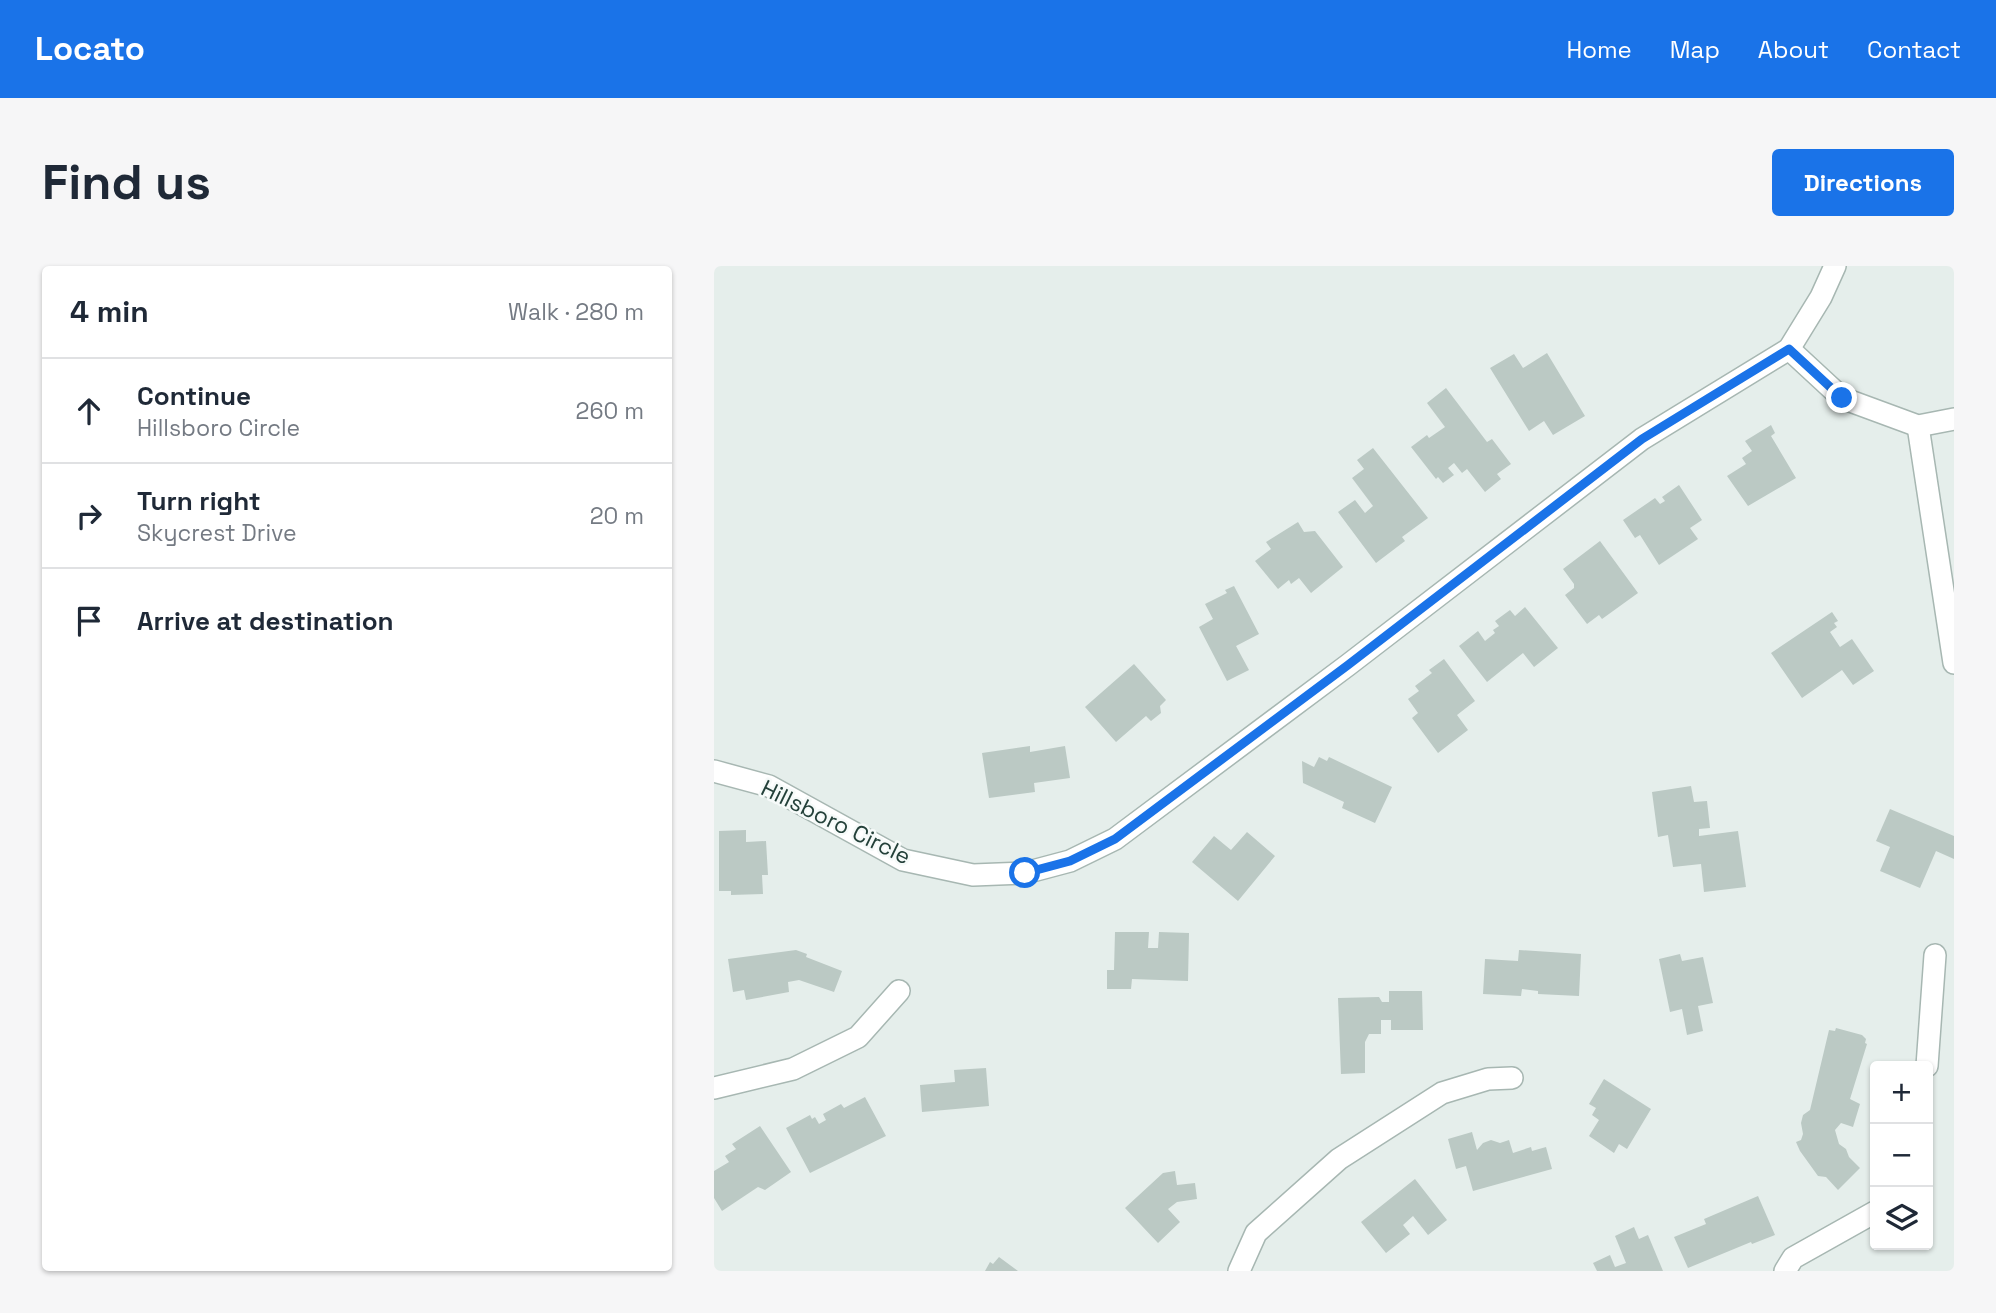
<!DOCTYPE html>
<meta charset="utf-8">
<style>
body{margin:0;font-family:"Space Grotesk",sans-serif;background:#f6f6f7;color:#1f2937}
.controls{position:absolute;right:21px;bottom:21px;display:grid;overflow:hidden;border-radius:7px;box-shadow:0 2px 5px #0004}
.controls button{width:63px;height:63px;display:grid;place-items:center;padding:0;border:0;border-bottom:2px solid #e0e1e3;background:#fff;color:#1f2937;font:35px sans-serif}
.stop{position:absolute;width:21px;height:21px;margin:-16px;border:5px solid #1a73e8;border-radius:50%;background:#fff}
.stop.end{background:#1a73e8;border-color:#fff;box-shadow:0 2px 7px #0008}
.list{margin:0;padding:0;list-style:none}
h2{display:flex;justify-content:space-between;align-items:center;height:91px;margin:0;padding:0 28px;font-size:30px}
h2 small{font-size:23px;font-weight:400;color:#747a83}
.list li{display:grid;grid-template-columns:46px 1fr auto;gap:21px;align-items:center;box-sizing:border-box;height:105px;padding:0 28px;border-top:2px solid #e0e1e3}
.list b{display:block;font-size:26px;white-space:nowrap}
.list p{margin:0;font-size:23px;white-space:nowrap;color:#747a83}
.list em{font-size:23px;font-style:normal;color:#747a83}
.icon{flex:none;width:38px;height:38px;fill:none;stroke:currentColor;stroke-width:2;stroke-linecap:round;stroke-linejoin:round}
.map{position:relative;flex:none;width:1240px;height:1005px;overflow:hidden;border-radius:7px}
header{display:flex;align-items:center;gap:42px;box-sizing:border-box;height:98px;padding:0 35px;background:#1a73e8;color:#fff}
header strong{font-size:33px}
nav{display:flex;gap:38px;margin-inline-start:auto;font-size:24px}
.intro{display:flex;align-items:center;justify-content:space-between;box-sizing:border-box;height:168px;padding:0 42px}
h1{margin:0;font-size:49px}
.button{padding:18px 32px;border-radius:7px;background:#1a73e8;color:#fff;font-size:24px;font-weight:700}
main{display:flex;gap:42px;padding:0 42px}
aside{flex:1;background:#fff;border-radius:7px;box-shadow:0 2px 5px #0004}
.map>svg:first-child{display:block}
.building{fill:#bbc9c4}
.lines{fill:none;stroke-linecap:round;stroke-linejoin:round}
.street-casing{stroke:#a7b7b2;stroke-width:24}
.street{stroke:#fff;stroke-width:21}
.route{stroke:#1a73e8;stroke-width:9}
.labels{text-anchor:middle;stroke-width:5;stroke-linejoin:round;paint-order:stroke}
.street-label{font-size:23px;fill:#24413a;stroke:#f6faf9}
</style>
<header>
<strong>Locato</strong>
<nav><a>Home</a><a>Map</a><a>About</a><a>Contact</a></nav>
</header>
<div class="intro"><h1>Find us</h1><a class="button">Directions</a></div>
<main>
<aside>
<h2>4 min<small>Walk · 280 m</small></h2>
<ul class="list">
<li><svg class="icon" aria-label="ahead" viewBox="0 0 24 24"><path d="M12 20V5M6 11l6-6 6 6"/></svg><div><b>Continue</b><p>Hillsboro Circle</p></div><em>260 m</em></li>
<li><svg class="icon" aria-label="right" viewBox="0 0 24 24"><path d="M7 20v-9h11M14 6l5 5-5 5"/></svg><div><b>Turn right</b><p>Skycrest Drive</p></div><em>20 m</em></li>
<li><svg class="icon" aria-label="arrive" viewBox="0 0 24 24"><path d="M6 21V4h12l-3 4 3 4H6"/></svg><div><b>Arrive at destination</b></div></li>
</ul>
</aside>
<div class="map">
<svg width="1240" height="1005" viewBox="0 0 1240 1005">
<rect width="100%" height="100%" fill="#e5eeeb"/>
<g class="building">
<path d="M833,87L871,150L839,169L830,155L815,165L776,102L800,88L809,102Z"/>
<path d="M732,122L773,176L778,173L797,198L783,208L787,213L771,226L753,203L748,207L740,197L734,202L740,209L729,217L724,211L722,213L697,181L713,169L715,172L731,161L713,137Z"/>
<path d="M1057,159L1061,167L1057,170L1082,212L1034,240L1013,210L1032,198L1028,192L1038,185L1031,175Z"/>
<path d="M659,182L714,252L688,271L691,275L662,297L624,246L641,234L651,247L659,240L638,212L650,203L643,194Z"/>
<path d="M965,219L988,254L976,262L984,273L945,299L926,269L921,272L909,254L941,232L946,238L951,235L948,231Z"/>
<path d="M584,256L590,266L601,265L629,301L597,327L585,312L577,318L575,314L564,323L541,295L557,283L552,276Z"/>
<path d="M886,275L924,327L888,353L885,349L873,358L851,329L860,322V318L849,303Z"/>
<path d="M520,320L545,368L522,380L535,404L513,415L485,361L499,353L491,338L513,327L511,324Z"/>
<path d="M811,341L844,382L820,401L809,387L773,416L745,380L764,365L771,375L781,367L779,364L785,360L781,355L796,344L801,350Z"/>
<path d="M1118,346L1124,355L1120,357L1123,361L1116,366L1126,381L1138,373L1160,405L1139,419L1128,404L1088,432L1057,387Z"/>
<path d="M730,393L761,435L743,449L754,464L724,487L698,452L704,447L694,433L705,425L701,420L718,407L715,404Z"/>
<path d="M420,398L452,434L446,440L447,447L437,455L432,450L402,476L371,441Z"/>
<path d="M316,480V486L351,480L356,512L320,517L321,526L275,532L268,487Z"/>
<path d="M605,491L613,495L615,491L678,521L661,557L628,542L630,536L589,517L588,495L600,501Z"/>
<path d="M977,520L980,536L993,535L996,562L985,563V570L1024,565L1032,621L990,626L987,598L959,601L954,569L944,571L938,526Z"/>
<path d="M1176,543L1240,570V593L1222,585L1206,622L1166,605L1176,581L1162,575Z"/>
<path d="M32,564V576L52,575L54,609H48L49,628L17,629V625H5V565Z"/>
<path d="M533,566L561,590L524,635L478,596L500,570L517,584Z"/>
<path d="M401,666H435L434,682H444L445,666L475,667L474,715L418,713L417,723H393V704H400Z"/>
<path d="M82,684L93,688L92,691L128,705L120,726L85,714L74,716L75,726L32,734L30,724L19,726L14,693Z"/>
<path d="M805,684L867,688L865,730L824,728V725L808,723L807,730L769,728L771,693L804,695Z"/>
<path d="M966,688L968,695L989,691L999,737L984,740L989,765L973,769L968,743L956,746L945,693Z"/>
<path d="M675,725H708L709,764H677V754H667V768H655L651,776V807L627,808L624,732L665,731L668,736H675Z"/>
<path d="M1122,762L1148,769L1152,773L1151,777L1153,778L1136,833L1146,838L1139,861L1127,857L1121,864L1125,878L1132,883L1135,891L1146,902L1124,924L1112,911L1104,910L1086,885L1082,876L1087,874L1089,868L1087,857L1089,849L1096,844L1115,764L1121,765Z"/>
<path d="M272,802L275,840L208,846L206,819L241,816L240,804Z"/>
<path d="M890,813L937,843L913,883L905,878L900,887L875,870L885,854L878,849L882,842L875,838Z"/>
<path d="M151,831L172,870L96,907L72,862L96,849L98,853L101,851L105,858L112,854L109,848L127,838L130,842Z"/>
<path d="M46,860L77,906L51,924L44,921L8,945L0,932V905L15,896L11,890L22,883L18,878Z"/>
<path d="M758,866L763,884L769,877L777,874L786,877L795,874L799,887L817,881L818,885L832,881L838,903L759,925L752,900L742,903L734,873Z"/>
<path d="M461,905L463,919L481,917L483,933L463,936L454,943L466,956L444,977L411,942L449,907Z"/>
<path d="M701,913L733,954L714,969L699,950L689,959L696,968L672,987L647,956Z"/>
<path d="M1044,930L1061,969L1038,978L1037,976L974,1002L960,971L992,958L990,953Z"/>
<path d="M920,961L925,973L934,969L949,1005H883L879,997L896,989L901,1001L912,997L901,970Z"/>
<path d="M285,991L304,1005H271L276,996L279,998Z"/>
</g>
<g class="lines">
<g class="street-casing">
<g id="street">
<path d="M1075,83L1128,132L1204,160L1240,153"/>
<path d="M1204,160L1240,397"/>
<path d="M0,505L55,520L189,594L259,609L311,607L356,595L401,573L634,399L928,173L1075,83L1107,31L1121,0"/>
<path d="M1213,800L1221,689"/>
<path d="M0,822L79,803L144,771L185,725"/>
<path d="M525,1005L542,967L625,893L728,827L774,813L798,812"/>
<path d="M1071,1005L1079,992L1161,946"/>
</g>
</g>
<use href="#street" class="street"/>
</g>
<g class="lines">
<path class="route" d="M311,607L356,595L401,573L634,399L928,173L1075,83L1128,132"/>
</g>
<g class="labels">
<g class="street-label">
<text transform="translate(122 556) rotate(26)" y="8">Hillsboro Circle</text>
</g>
</g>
</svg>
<div class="controls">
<button>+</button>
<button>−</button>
<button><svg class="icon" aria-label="layers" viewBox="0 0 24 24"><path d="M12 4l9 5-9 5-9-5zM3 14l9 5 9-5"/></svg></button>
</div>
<div class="stop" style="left:311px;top:607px"></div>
<div class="stop end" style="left:1128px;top:132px"></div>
</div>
</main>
